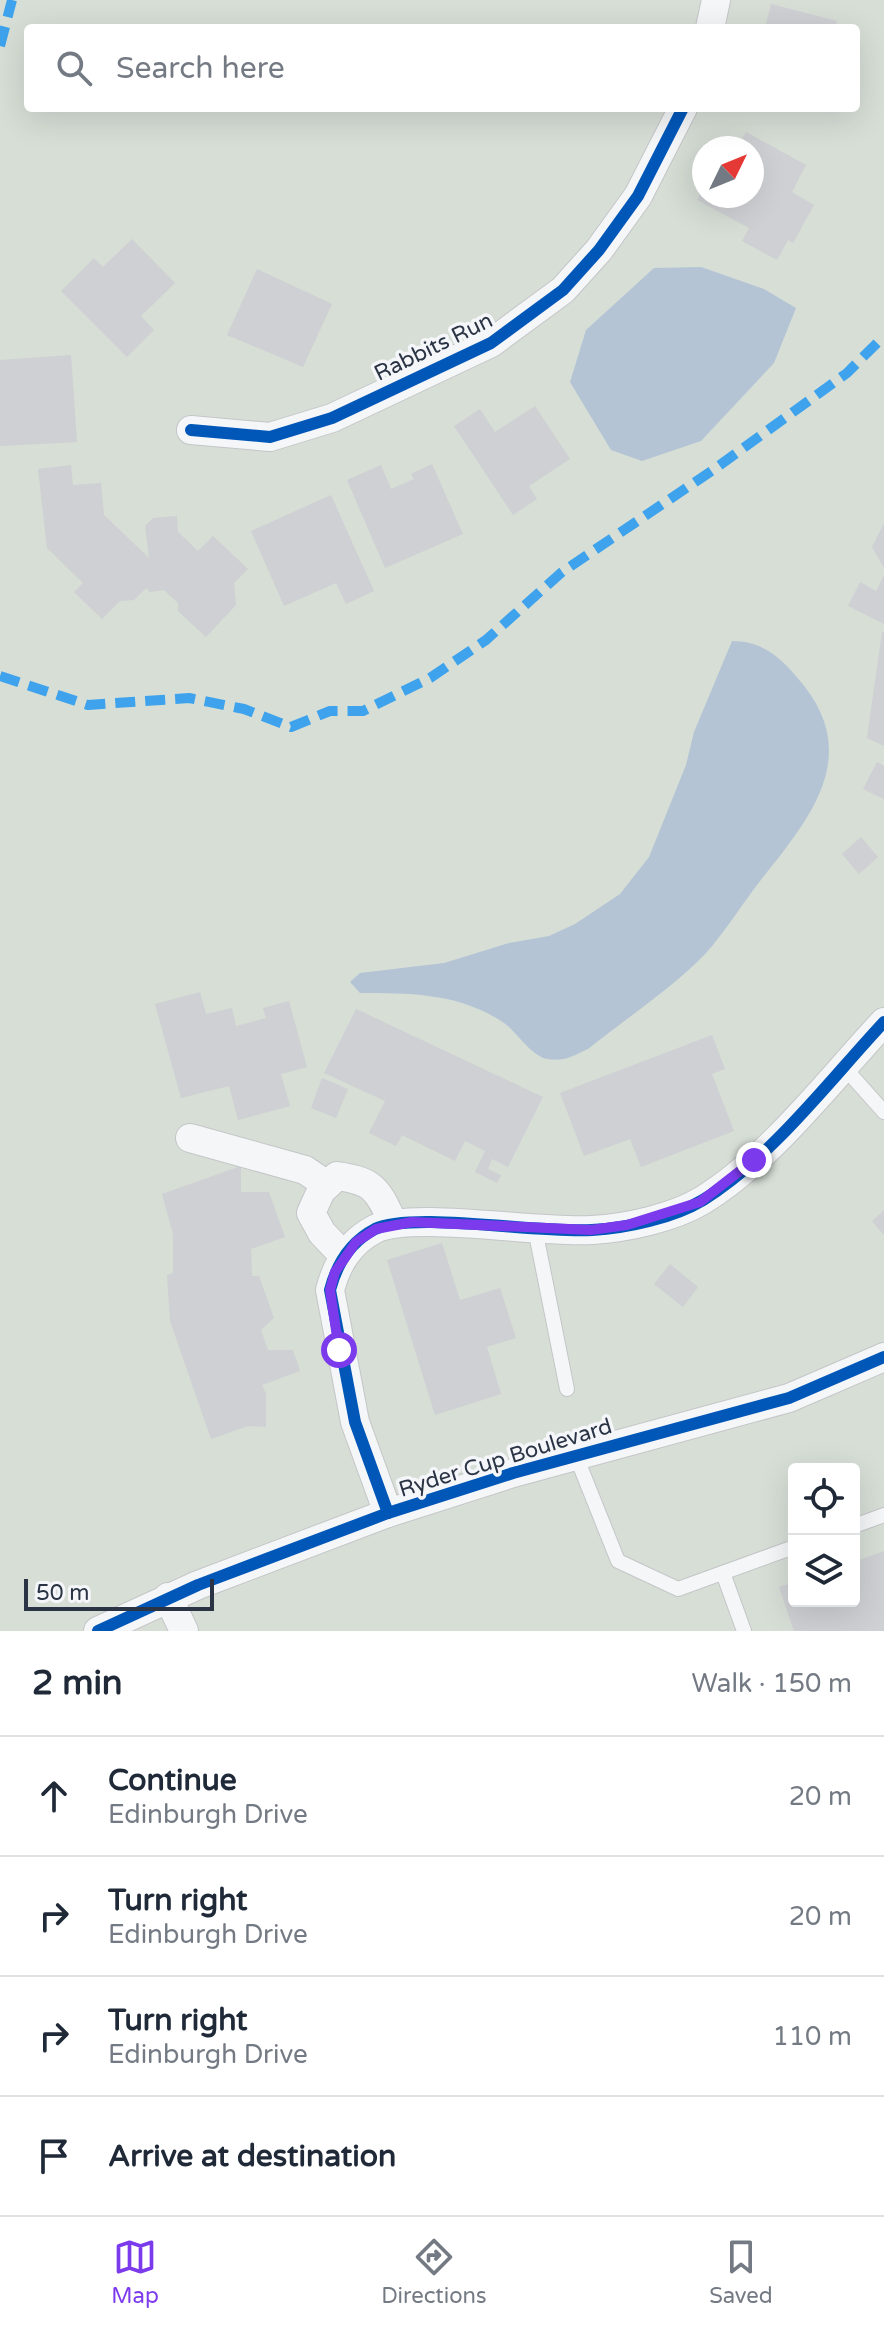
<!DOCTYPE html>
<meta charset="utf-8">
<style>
body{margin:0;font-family:"Varela Round",sans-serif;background:#f6f6f7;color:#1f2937}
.controls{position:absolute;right:24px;bottom:24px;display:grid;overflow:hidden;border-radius:8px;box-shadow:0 8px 32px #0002}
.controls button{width:72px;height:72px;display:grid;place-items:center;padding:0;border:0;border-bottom:2px solid #e0e1e3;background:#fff;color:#1f2937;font:40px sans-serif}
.compass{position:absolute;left:692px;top:136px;width:72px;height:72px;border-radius:50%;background:#fff;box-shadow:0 8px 32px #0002;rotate:47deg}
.scale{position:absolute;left:24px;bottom:20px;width:190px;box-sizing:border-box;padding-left:8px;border:4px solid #2b3445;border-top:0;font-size:22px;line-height:28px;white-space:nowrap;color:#2b3445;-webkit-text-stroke:6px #f4f6f9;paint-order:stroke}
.stop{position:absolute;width:24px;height:24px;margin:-18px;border:6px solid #7c3aed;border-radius:50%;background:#fff}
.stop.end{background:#7c3aed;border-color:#fff;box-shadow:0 2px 8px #0008}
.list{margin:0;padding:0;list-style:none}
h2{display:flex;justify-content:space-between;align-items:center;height:104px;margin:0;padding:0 32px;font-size:34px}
h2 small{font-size:26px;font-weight:400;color:#747a83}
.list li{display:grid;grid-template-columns:52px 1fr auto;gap:24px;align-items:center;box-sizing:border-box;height:120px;padding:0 32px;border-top:2px solid #e0e1e3}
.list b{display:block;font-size:30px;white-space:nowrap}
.list p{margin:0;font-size:26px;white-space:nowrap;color:#747a83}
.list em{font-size:26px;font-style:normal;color:#747a83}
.icon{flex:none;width:44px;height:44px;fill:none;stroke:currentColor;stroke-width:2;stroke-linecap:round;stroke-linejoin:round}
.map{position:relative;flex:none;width:884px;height:1631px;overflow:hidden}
.search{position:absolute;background:#fff;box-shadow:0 8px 32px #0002;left:24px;right:24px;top:24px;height:88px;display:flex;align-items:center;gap:20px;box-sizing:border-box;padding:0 28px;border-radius:8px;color:#747a83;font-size:30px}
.sheet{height:584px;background:#fff}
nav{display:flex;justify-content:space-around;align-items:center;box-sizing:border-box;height:112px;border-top:2px solid #e0e1e3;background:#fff;font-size:22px;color:#747a83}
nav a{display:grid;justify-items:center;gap:4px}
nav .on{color:#7c3aed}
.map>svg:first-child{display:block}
.green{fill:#d6ded6;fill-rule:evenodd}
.water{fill:#b4c4d5}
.building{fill:#ced0d3}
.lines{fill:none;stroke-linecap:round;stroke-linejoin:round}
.lane-casing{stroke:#c4c6c8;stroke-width:16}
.street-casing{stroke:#c4c6c8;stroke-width:30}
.lane{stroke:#f5f6f7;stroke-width:14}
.street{stroke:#f5f6f7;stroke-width:28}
.quiet{stroke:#3ea3ec;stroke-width:10;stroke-dasharray:20 10;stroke-linecap:butt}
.cycleway-casing{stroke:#f4f6f9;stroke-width:17}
.cycleway{stroke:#0057b8;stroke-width:12}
.route{stroke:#7c3aed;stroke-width:10}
.labels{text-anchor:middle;stroke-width:7;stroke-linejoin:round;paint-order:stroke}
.street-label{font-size:22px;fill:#2b3445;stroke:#f4f6f9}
</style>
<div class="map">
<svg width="884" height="1631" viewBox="0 0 884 1631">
<rect width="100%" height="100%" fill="#e6e8ea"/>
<path class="green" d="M0,0H884V1631H0ZM28,28H856V108H28ZM704,148H752V196H704ZM794,1469H854V1601H794Z"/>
<g class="water">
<path d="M701,267L764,289L796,308L774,363L701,441L642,461L611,450L570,382L586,330L654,268Z"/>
<path d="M732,641C766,641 784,661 805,687C863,762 803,826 757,885C740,907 725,932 706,953C674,987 625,1019 588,1049C573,1056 564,1062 547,1059C530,1055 518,1033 504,1023C460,993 410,993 360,993L350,982L360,973L444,963L509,943L549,936L575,924L620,894L649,857L686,765L694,732Z"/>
</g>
<g class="building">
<path d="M771,4L837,21L835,28H765Z"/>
<path d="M746,132L806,165L792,192L814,205L793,243L788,240L777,260L742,241L749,228L697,200L704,187V196H752V148H737Z"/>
<path d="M132,239L175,283L141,316L154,330L127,357L61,291L94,258L103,267Z"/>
<path d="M257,269L332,304L303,367L227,335Z"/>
<path d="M71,355L77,442L0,446V360Z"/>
<path d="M535,406L570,459L529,486L537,499L513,515L454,426L480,409L495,432Z"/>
<path d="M432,464L463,534L385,568L347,480L381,465L391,489L414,479L411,474Z"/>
<path d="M71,465L73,485L101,483L104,515L149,558L145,526L153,518L177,516L178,532L198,551L213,536L248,569L234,583L236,605L206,637L178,611V603L164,590L150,592L146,588L134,600L120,601L102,619L74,592L83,583L47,548L38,469Z"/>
<path d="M331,495L374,591L346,604L336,583L284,606L251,531Z"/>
<path d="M884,523V568L872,547Z"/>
<path d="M884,575V624L848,606L860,582L876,591Z"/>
<path d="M882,632H884V746L867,738Z"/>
<path d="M877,762L884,766V799L863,789Z"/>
<path d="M861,837L878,857L859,874L842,854Z"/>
<path d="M200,992L206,1014L232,1008L236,1026L266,1018L263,1008L289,1001L307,1067L281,1074L290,1106L238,1120L229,1086L181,1098L155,1004Z"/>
<path d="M356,1009L543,1097L508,1167L492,1159L488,1169L501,1175L497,1183L475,1172L485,1151L465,1141L455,1161L402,1135L396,1146L369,1133L385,1101L324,1073Z"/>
<path d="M712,1035L725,1069L712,1074L734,1131L641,1167L630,1139L584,1156L560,1093Z"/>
<path d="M322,1078L348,1089L336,1118L311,1108Z"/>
<path d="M241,1166V1192H269L285,1237L251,1249L252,1276H259L274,1318L261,1330L268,1350H293L300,1371L262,1385L266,1394V1427L248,1426L211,1439L170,1321L167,1275L173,1273V1234L162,1194Z"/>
<path d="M884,1210V1235L872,1221Z"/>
<path d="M442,1243L460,1300L500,1288L516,1338L487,1347L501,1394L435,1415L387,1260Z"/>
<path d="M670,1264L698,1287L683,1307L654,1284Z"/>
<path d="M884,1551V1631H794L779,1587L794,1582V1601H854V1562Z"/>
</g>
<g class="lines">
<g class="lane-casing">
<g id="lane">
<path d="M843,1066L884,1112"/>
<path d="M535,1229L567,1389"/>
<path d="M576,1456L618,1561L678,1589L794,1547"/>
<path d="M854,1526L884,1515"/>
<path d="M723,1573L744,1631"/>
</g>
</g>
<g class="street-casing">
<g id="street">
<path d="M710,28L716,0"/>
<path d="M191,430L270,437L332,418L491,343L563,290L599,250L638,196L683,108"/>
<path d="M190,1138L305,1170L327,1185"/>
<path d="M344,1256L322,1233L311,1213L321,1191L337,1176C374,1181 378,1190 393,1223"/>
<path d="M388,1513L355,1422L330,1290C337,1263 350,1242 375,1229C413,1211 541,1234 592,1230C627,1228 673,1218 703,1200C771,1158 829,1081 884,1022"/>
<path d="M168,1597L184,1631"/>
<path d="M98,1631L198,1585L388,1513L513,1473L789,1398L884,1357"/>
</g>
</g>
<use href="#lane" class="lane"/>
<use href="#street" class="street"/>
<g class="quiet">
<path d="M0,46L12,0"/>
<path d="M0,676L88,705L189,698L244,709L291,727L330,711H363L430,678L486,640L562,572L713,470L847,373L884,336"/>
</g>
<g class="cycleway-casing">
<g id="cycleway">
<path d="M191,430L270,437L332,418L491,343L563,290L599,250L638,196L683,108"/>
<path d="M388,1513L355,1422L330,1290C337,1263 350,1242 375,1229C413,1211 541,1234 592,1230C627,1228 673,1218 703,1200C771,1158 829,1081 884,1022"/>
<path d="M98,1631L198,1585L388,1513L513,1473L789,1398L884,1357"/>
</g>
</g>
<use href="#cycleway" class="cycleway"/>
</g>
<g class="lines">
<path class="route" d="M339,1350L330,1290L335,1272L356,1242L376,1229L412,1222L591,1230L627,1225L700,1202L754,1160"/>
</g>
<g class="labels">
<g class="street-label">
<text transform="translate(433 346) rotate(-26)" y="8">Rabbits Run</text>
<text transform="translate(505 1457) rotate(-17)" y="8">Ryder Cup Boulevard</text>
</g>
</g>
</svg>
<div class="controls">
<button><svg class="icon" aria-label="locate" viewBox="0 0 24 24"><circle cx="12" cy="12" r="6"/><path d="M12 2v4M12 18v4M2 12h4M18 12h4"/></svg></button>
<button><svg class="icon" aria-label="layers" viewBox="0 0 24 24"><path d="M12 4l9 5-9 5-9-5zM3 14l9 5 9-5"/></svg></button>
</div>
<svg class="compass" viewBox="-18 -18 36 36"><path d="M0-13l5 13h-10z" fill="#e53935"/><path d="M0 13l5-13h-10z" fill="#747a83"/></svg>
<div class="scale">50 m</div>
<div class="stop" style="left:339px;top:1350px"></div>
<div class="stop end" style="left:754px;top:1160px"></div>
<div class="search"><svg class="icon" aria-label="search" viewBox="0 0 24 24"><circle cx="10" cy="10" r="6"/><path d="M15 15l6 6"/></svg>Search here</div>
</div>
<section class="sheet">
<h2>2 min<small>Walk · 150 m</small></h2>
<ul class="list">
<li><svg class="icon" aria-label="ahead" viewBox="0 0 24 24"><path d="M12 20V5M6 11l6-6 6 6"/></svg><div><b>Continue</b><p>Edinburgh Drive</p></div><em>20 m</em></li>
<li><svg class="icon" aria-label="right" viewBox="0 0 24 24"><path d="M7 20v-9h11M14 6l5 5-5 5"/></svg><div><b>Turn right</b><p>Edinburgh Drive</p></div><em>20 m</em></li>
<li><svg class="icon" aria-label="right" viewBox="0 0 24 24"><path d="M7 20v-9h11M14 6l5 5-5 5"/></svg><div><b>Turn right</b><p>Edinburgh Drive</p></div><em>110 m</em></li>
<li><svg class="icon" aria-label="arrive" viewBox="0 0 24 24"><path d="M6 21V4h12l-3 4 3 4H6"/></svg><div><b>Arrive at destination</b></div></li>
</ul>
</section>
<nav>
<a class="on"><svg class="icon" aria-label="map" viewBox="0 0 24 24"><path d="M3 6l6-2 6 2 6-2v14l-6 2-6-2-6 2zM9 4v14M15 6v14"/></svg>Map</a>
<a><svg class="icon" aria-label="directions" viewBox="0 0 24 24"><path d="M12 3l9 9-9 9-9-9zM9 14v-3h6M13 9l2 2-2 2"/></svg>Directions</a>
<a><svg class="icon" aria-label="saved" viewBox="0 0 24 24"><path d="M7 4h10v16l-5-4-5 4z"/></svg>Saved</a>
</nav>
